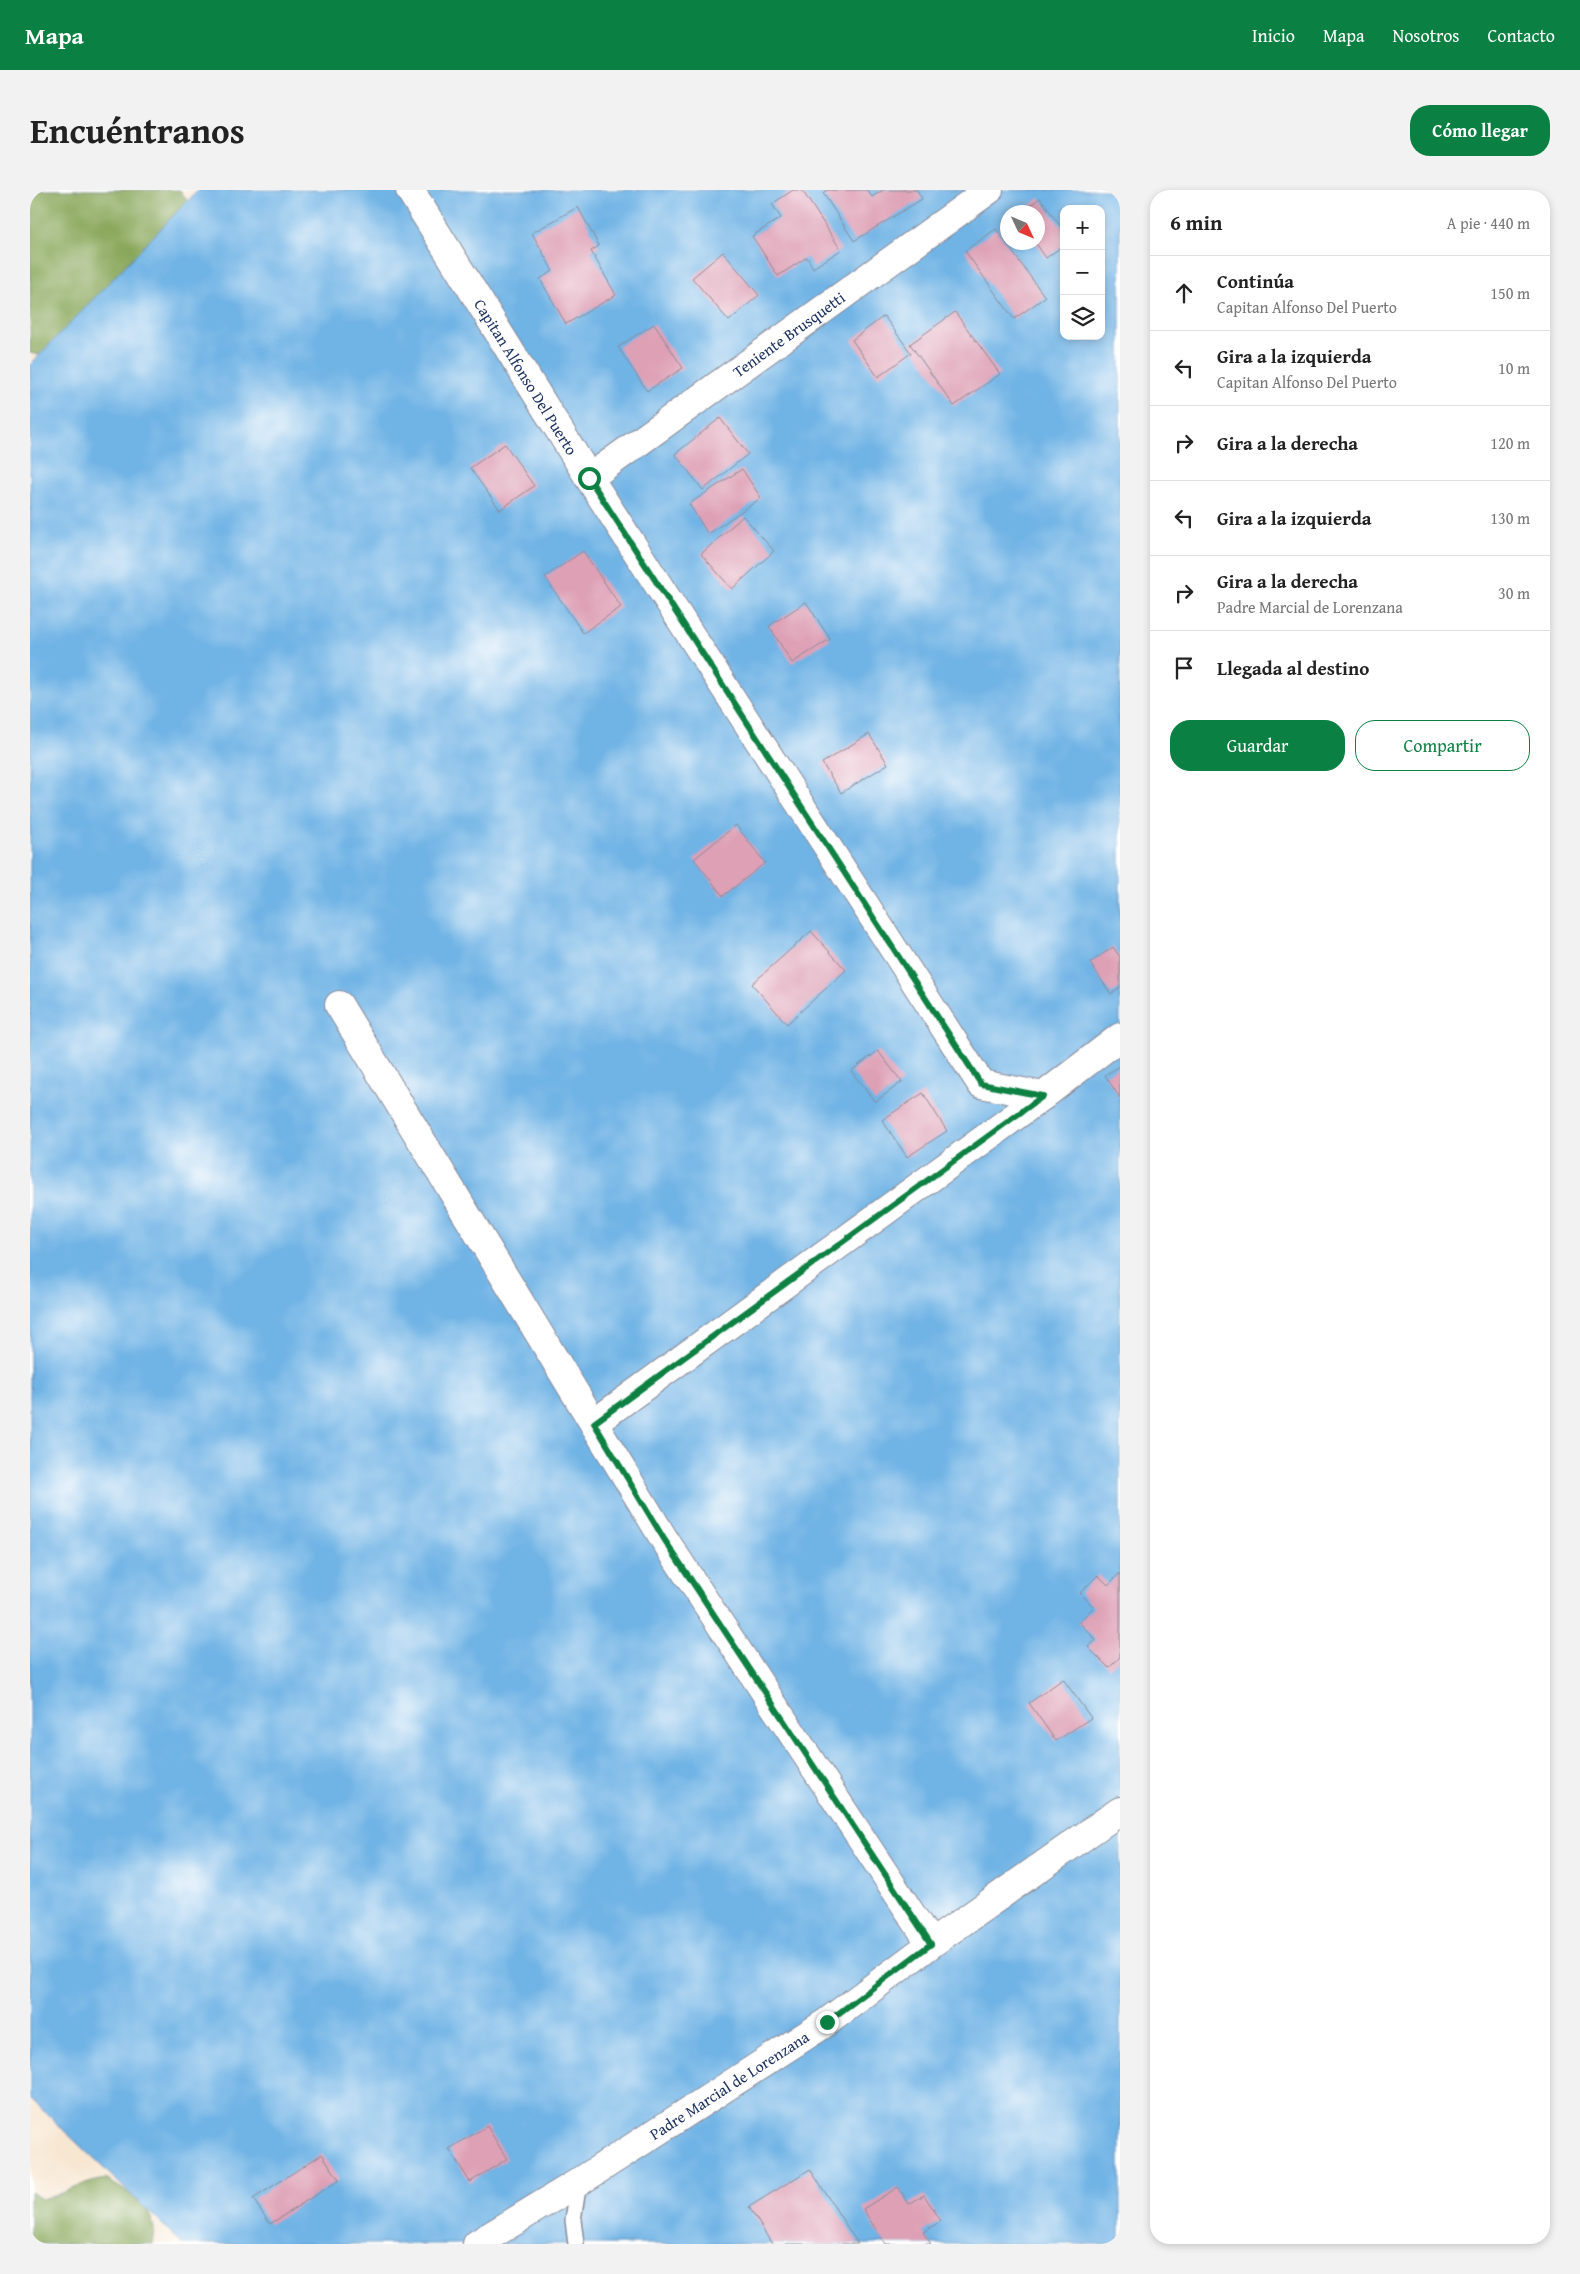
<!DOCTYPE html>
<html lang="es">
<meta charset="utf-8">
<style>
body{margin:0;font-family:"Gentium Book Plus",serif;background:#f2f2f2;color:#222}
.controls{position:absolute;right:15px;top:15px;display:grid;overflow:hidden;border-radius:10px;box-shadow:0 2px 8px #0003}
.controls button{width:45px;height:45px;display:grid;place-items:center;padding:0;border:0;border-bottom:1px solid #e0e0e0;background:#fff;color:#222;font:25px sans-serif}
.compass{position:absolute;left:970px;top:15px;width:45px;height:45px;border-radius:50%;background:#fff;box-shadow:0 2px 8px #0003;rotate:134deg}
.stop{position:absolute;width:15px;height:15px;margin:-11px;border:4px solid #0b8043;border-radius:50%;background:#fff}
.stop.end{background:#0b8043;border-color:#fff;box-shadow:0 1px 5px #0008}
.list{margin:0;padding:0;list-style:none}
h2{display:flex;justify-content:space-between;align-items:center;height:65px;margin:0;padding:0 20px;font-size:21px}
h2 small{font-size:16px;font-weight:400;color:#767676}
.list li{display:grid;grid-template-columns:32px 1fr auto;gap:15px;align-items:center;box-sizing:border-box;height:75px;padding:0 20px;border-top:1px solid #e0e0e0}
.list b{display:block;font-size:19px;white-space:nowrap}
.list p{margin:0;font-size:16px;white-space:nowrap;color:#767676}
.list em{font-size:16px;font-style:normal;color:#767676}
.actions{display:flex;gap:10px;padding:15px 20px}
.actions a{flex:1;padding:11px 0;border:1px solid #0b8043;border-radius:20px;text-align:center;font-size:18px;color:#0b8043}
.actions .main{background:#0b8043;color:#fff}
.icon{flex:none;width:28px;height:28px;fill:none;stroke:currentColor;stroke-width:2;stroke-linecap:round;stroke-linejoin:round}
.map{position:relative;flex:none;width:1090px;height:2054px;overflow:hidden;border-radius:20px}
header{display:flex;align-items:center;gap:30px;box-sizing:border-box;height:70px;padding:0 25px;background:#0b8043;color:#fff}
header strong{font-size:24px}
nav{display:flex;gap:28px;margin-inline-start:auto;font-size:18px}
.intro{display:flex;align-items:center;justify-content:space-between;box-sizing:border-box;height:120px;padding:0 30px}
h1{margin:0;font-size:35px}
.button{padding:12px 22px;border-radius:20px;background:#0b8043;color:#fff;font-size:18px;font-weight:700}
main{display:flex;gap:30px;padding:0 30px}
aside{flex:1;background:#fff;border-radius:20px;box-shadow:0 2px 8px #0003}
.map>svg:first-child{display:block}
.forest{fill:#89a75a;stroke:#526b5c}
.water{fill:#6fb3e5;stroke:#4571a2;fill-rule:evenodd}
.building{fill:#dea0b5}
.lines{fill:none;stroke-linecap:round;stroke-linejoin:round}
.lane-casing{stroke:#898a97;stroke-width:18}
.street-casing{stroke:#898a97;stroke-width:30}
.lane{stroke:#fff;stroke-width:15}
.street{stroke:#fff;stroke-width:28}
.route{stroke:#0b8043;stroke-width:6}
.labels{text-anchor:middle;stroke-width:4;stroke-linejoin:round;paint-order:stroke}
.street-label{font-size:16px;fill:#1b2f5e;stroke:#fff}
</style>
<header>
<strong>Mapa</strong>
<nav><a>Inicio</a><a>Mapa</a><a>Nosotros</a><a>Contacto</a></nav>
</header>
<div class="intro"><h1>Encuéntranos</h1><a class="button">Cómo llegar</a></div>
<main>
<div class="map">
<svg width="1090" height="2054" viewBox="0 0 1090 2054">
<rect width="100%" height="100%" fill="#fff"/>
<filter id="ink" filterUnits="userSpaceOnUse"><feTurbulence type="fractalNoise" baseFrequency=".02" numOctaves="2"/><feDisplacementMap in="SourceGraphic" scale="10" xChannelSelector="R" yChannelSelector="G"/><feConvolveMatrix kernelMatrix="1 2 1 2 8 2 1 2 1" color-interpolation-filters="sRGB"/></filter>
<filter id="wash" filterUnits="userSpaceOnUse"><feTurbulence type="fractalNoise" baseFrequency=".0096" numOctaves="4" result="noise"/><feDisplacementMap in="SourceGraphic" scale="20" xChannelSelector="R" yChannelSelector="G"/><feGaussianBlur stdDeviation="1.12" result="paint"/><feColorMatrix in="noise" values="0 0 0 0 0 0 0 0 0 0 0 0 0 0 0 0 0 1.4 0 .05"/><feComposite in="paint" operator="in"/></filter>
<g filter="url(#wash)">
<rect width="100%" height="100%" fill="#f7e6d0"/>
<g class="forest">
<path d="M0,0H150L183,48L65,177L0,163Z"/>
<path d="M76,1989C101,2004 131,2020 123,2054H0V2002L12,2009C34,2004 53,1992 76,1989Z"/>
</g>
<path class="water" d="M168,0H1090V2054H153L0,1908V175ZM1034,19H1071V146H1034ZM978,22H1008V52H978Z"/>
<g id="blocks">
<g class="building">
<path d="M763,0H772L811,60L783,78L777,67L748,86L722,46L751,28L742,14Z"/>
<path d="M797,0H837L842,7L853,0H887L892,9L824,51L793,3Z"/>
<path d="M1010,8L1034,41V55L1016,68L1005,52H1008V22H991Z"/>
<path d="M548,17L569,56L561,61L586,105L536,134L510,89L523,81L502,43Z"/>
<path d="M966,39L1015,107L984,129L935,61Z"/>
<path d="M693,62L729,105L699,131L662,88Z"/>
<path d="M925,122L970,184L924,216L880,154Z"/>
<path d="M854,126L881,163L848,187L822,150Z"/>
<path d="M624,134L653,178L617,201L588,157Z"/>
<path d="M690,228L718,264L673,300L645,264Z"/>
<path d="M475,254L504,296L470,320L440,278Z"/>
<path d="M712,279L731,308L678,344L659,314Z"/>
<path d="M713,326L744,361L702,399L671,364Z"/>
<path d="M553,361L591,417L553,443L515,387Z"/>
<path d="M776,412L800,449L762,473L739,436Z"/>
<path d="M839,544L858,574L811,603L792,573Z"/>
<path d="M706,635L735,673L693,706L664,669Z"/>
<path d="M781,741L816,780L757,834L722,794Z"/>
<path d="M1083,757L1090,767V798L1081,804L1060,773Z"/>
<path d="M848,861L872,892L845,912L821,881Z"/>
<path d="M1090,876V908L1075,885Z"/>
<path d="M893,903L917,941L877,967L852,930Z"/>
<path d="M1090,1383V1467L1079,1478L1058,1457L1066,1450L1049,1432L1064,1417L1050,1403L1068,1385L1078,1395Z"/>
<path d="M1033,1489L1061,1528L1026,1551L999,1513Z"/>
<path d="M457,1936L477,1969L440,1992L419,1959Z"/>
<path d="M292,1964L309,1990L240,2034L223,2009Z"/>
<path d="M780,1979L828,2054H742L719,2017Z"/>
<path d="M868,1997L879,2014L894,2005L911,2031L893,2042L901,2054H855L833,2019Z"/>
</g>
</g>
</g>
<g filter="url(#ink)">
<use href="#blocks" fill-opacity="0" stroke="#898a97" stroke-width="1"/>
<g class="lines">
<g class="lane-casing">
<path id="lane" d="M546,2054L543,2030L549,1992"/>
</g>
<g class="street-casing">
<g id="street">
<path id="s1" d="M380,0L559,288L951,894L1013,906L1090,847"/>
<path id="s2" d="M559,288L959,0"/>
<path d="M309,815L634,1349L901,1754"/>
<path d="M564,1233L1013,906"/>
<path id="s3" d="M447,2054L549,1992L797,1832L901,1754L1090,1621"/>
</g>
</g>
<use href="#lane" class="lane"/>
<use href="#street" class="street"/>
</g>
</g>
<g class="lines" filter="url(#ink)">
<path class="route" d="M559,288L951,894L1013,906L564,1233L634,1349L901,1754L797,1832"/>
</g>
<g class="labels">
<g class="street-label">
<text dy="6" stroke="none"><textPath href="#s2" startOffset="246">Teniente Brusquetti</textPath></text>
<text dy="6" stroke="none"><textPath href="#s1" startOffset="220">Capitan Alfonso Del Puerto</textPath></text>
<text dy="6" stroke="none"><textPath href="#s3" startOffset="298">Padre Marcial de Lorenzana</textPath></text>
</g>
</g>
</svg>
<div class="controls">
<button>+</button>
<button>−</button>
<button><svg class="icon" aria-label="layers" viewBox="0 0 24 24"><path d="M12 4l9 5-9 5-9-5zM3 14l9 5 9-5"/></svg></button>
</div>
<svg class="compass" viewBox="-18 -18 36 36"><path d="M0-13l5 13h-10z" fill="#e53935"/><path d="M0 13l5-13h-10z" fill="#767676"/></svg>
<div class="stop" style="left:559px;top:288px"></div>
<div class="stop end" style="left:797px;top:1832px"></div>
</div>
<aside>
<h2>6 min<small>A pie · 440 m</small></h2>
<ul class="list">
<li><svg class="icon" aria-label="ahead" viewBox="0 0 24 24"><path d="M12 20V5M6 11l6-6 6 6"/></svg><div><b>Continúa</b><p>Capitan Alfonso Del Puerto</p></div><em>150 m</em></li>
<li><svg class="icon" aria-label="left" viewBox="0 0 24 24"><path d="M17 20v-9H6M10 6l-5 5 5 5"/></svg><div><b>Gira a la izquierda</b><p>Capitan Alfonso Del Puerto</p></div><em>10 m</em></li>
<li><svg class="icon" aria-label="right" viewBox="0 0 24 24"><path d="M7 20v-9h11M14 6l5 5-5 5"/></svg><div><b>Gira a la derecha</b></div><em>120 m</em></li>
<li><svg class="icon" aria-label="left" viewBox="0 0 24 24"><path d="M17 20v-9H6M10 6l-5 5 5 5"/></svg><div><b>Gira a la izquierda</b></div><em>130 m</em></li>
<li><svg class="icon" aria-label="right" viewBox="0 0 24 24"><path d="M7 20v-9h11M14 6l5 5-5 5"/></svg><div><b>Gira a la derecha</b><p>Padre Marcial de Lorenzana</p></div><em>30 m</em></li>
<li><svg class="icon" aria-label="arrive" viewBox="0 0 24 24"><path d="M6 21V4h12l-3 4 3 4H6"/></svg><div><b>Llegada al destino</b></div></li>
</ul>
<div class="actions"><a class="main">Guardar</a><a>Compartir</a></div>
</aside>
</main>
